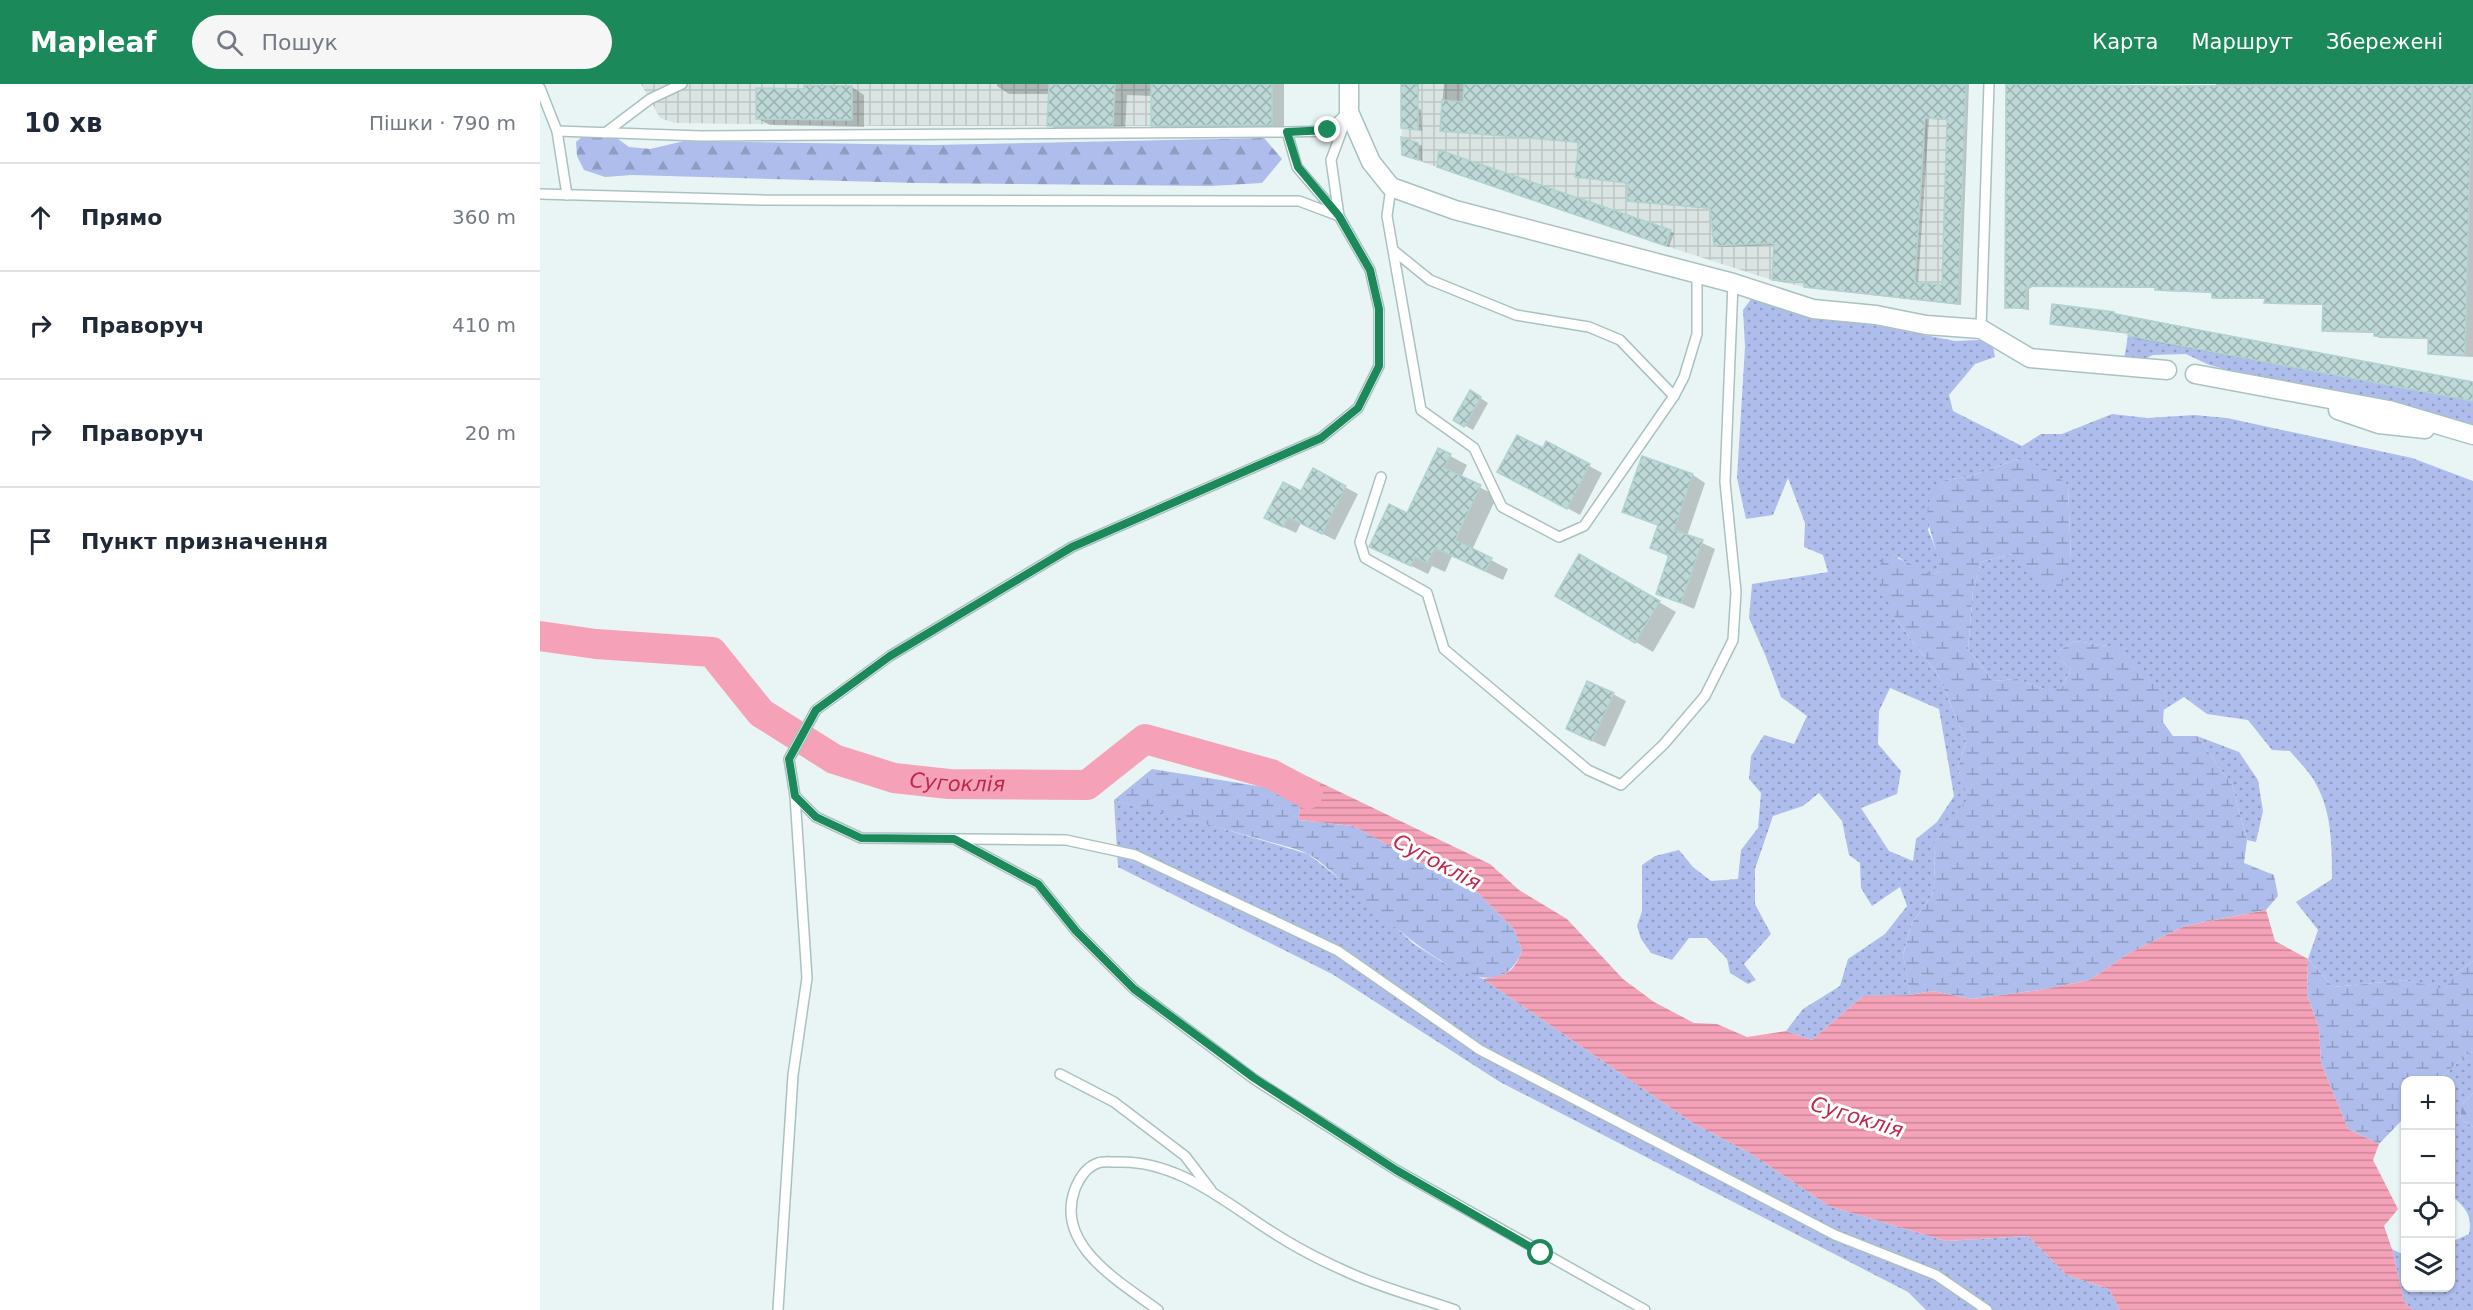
<!DOCTYPE html>
<html lang="uk">
<meta charset="utf-8">
<style>
body{margin:0;font-family:"DejaVu Sans",sans-serif;background:#f6f6f7;color:#1f2937}
.controls{position:absolute;right:18px;bottom:18px;display:grid;overflow:hidden;border-radius:12px;box-shadow:0 2px 4px #0004}
.controls button{width:54px;height:54px;display:grid;place-items:center;padding:0;border:0;border-bottom:2px solid #e0e1e3;background:#fff;color:#1f2937;font:30px sans-serif}
.stop{position:absolute;width:18px;height:18px;margin:-14px;border:4px solid #1b895a;border-radius:50%;background:#fff}
.stop.end{background:#1b895a;border-color:#fff;box-shadow:0 2px 6px #0008}
.list{margin:0;padding:0;list-style:none}
h2{display:flex;justify-content:space-between;align-items:center;height:78px;margin:0;padding:0 24px;font-size:26px}
h2 small{font-size:20px;font-weight:400;color:#747a83}
.list li{display:grid;grid-template-columns:39px 1fr auto;gap:18px;align-items:center;box-sizing:border-box;height:108px;padding:0 24px;border-top:2px solid #e0e1e3}
.list b{display:block;font-size:22px;white-space:nowrap}
.list em{font-size:20px;font-style:normal;color:#747a83}
.icon{flex:none;width:33px;height:33px;fill:none;stroke:currentColor;stroke-width:2;stroke-linecap:round;stroke-linejoin:round}
.map{position:relative;flex:none;width:1933px;height:1226px;overflow:hidden}
header{display:flex;align-items:center;gap:36px;box-sizing:border-box;height:84px;padding:0 30px;background:#1b895a;color:#fff}
header strong{font-size:28px}
nav{display:flex;gap:33px;margin-inline-start:auto;font-size:21px}
.search{width:420px;height:54px;background:#f6f6f7;display:flex;align-items:center;gap:15px;box-sizing:border-box;padding:0 21px;border-radius:33px;color:#747a83;font-size:22px}
main{display:flex}
aside{flex:1;background:#fff}
.map>svg:first-child{display:block}
.industrial{fill:url(#industrial-grid)}
.grass{fill:url(#grass-dots);fill-rule:evenodd}
.forest{fill:url(#forest-firs)}
.wetland{fill:url(#wetland-marsh)}
.water{fill:url(#water-rules)}
.shadow{fill:#0003;fill-rule:evenodd}
.lines{fill:none;stroke-linecap:round;stroke-linejoin:round}
.river{stroke:#f5a2b8;stroke-width:30}
.building{fill:url(#building-cross-hatch);stroke:#b0d3d1;stroke-width:1.5;fill-rule:evenodd}
.lane-casing{stroke:#aac1c1;stroke-width:12}
.street-casing{stroke:#aac1c1;stroke-width:21}
.lane{stroke:#fff;stroke-width:9}
.street{stroke:#fff;stroke-width:18}
.route{stroke:#1b895a;stroke-width:8}
.labels{text-anchor:middle;stroke-width:6;stroke-linejoin:round;paint-order:stroke}
.water-label{font-size:21px;font-style:italic;fill:#bd284e;stroke:#fff}
</style>
<header>
<strong>Mapleaf</strong>
<div class="search"><svg class="icon" aria-label="search" viewBox="0 0 24 24"><circle cx="10" cy="10" r="6"/><path d="M15 15l6 6"/></svg>Пошук</div>
<nav><a>Карта</a><a>Маршрут</a><a>Збережені</a></nav>
</header>
<main>
<aside>
<h2>10 хв<small>Пішки · 790 m</small></h2>
<ul class="list">
<li><svg class="icon" aria-label="ahead" viewBox="0 0 24 24"><path d="M12 20V5M6 11l6-6 6 6"/></svg><div><b>Прямо</b></div><em>360 m</em></li>
<li><svg class="icon" aria-label="right" viewBox="0 0 24 24"><path d="M7 20v-9h11M14 6l5 5-5 5"/></svg><div><b>Праворуч</b></div><em>410 m</em></li>
<li><svg class="icon" aria-label="right" viewBox="0 0 24 24"><path d="M7 20v-9h11M14 6l5 5-5 5"/></svg><div><b>Праворуч</b></div><em>20 m</em></li>
<li><svg class="icon" aria-label="arrive" viewBox="0 0 24 24"><path d="M6 21V4h12l-3 4 3 4H6"/></svg><div><b>Пункт призначення</b></div></li>
</ul>
</aside>
<div class="map">
<svg width="1933" height="1226" viewBox="0 0 1933 1226">
<defs>
<pattern id="industrial-grid" width="8" height="8" patternUnits="userSpaceOnUse" patternTransform="scale(1.5)"><rect width="8" height="8" fill="#dae5e3"/><path d="M0 4h8M4 0v8" fill="none" stroke="#bcc6c4"/></pattern>
<pattern id="grass-dots" width="8" height="8" patternUnits="userSpaceOnUse" patternTransform="scale(1.5)"><rect width="8" height="8" fill="#afbdec"/><path d="M2 2h.1M6 6h.1" fill="none" stroke="#8f9cc1" stroke-width="1.8" stroke-linecap="round"/></pattern>
<pattern id="forest-firs" width="22" height="20" patternUnits="userSpaceOnUse" patternTransform="scale(1.5)"><rect width="22" height="20" fill="#afbdec"/><path d="M5 1l3.5 6h-7zM16 11l3.5 6h-7z" fill="#8f9cc1"/></pattern>
<pattern id="wetland-marsh" width="20" height="14" patternUnits="userSpaceOnUse" patternTransform="scale(1.5)"><rect width="20" height="14" fill="#afbdec"/><path d="M1 5h8M5 5V1M11 12h8M15 12V8" fill="none" stroke="#8f9cc1"/></pattern>
<pattern id="water-rules" width="6" height="5" patternUnits="userSpaceOnUse" patternTransform="scale(1.5)"><rect width="6" height="5" fill="#f5a2b8"/><path d="M0 2.5h6" fill="none" stroke="#c78698"/></pattern>
<pattern id="building-cross-hatch" width="8" height="8" patternUnits="userSpaceOnUse" patternTransform="scale(1.5)"><rect width="8" height="8" fill="#bdd8d6"/><path d="M0 0l8 8M0 8l8-8" fill="none" stroke="#9ab1b0"/></pattern>
</defs>
<rect width="100%" height="100%" fill="#e9f5f5"/>
<g class="industrial">
<path d="M101,0H732V42H345L134,39L120,34Z"/>
<path d="M861,0H1426L1418,220L1264,203L1232,196L1126,162L862,71Z"/>
</g>
<g class="grass">
<path d="M1211,215L1252,229L1320,238L1415,257L1439,256L1453,263L1455,273L1435,280L1409,311L1413,327L1482,362L1501,350H1522L1572,330L1607,334L1654,331L1687,334L1872,374L1933,397V877L1918,888L1906,906L1864,896L1793,903L1768,875L1778,846L1756,818L1792,795C1792,763 1792,729 1776,700C1770,688 1758,677 1750,667L1732,666L1708,636L1667,630L1644,613L1622,627L1625,608L1568,562L1535,557L1520,566V576L1531,585L1521,605H1504L1477,595L1453,597L1428,565L1433,506L1441,478L1472,470L1531,476L1528,401L1478,375L1431,392L1405,396L1388,446L1400,475V487L1392,491L1377,485L1358,473L1353,531L1398,591L1426,657L1418,684L1429,714L1394,760L1395,807L1372,839L1363,870L1370,911L1323,912L1272,956L1246,947L1263,925L1300,902L1308,875L1345,850L1367,822L1360,803L1332,822L1321,804L1320,779L1309,771L1302,737L1279,709L1263,722L1233,732L1215,785V820L1231,850L1204,880L1216,896L1208,900L1190,889L1187,875L1167,854H1149L1132,876L1111,869L1101,855L1097,842L1102,827V781L1115,772L1139,766L1153,783L1171,797L1198,795L1201,766L1218,744L1221,709L1209,695L1211,672L1224,651L1254,660L1267,632L1241,613L1226,573L1209,534L1212,500L1288,488L1283,471L1264,463L1265,439L1248,394L1233,431L1206,435L1197,394L1205,263L1203,226ZM1350,604L1399,625L1414,712L1397,738L1376,755L1373,777L1349,767L1321,724L1357,710L1361,687L1338,660L1339,627Z"/>
<path d="M1588,252L1933,317V344L1722,297L1667,280L1646,270L1613,271L1602,276L1584,275Z"/>
<path d="M1657,652L1699,668L1718,696L1723,727L1716,758L1707,756L1692,701Z"/>
<path d="M574,716L677,743L768,770L818,809L874,860L902,878L943,895L1153,1039L1210,1069L1289,1122L1406,1157L1488,1152L1527,1191L1569,1205L1580,1226H1386L1368,1208L960,998L792,890L578,783Z"/>
<path d="M1933,968V1009L1922,1020L1920,1034L1933,1043V1226H1873L1864,1218L1852,1165L1860,1169L1865,1168L1866,1204H1910L1911,1158L1929,1150C1933,1130 1924,1123 1911,1111L1910,996H1898L1929,969Z"/>
</g>
<g class="forest">
<path d="M46,49L74,52L89,63L110,65L144,57L392,61L724,54L742,75L722,99L671,102L376,99L92,91L65,93L44,86L37,72L36,58Z"/>
<path d="M1933,1009V1043L1920,1034L1922,1020Z"/>
</g>
<g class="wetland">
<path d="M1478,375L1505,384L1528,401L1531,476L1521,503L1510,506L1472,470L1441,478L1433,506L1428,565L1453,597L1477,595L1504,605H1521L1531,585L1520,576V566L1535,557L1568,562L1590,574L1625,608L1623,638L1633,652H1657L1692,701L1707,756L1704,779L1734,791L1738,812L1726,826L1645,842L1589,869L1550,896L1500,906L1432,915L1392,907L1370,911L1363,871L1372,839L1395,807L1394,760L1428,714L1418,684L1426,657L1398,591L1353,531L1338,488L1343,472C1364,473 1373,483 1392,491L1400,487C1400,463 1381,440 1390,415C1392,408 1401,401 1405,396L1431,392Z"/>
<path d="M612,685L730,704L760,713L759,736L813,742L939,810L974,845L982,866C949,959 808,791 768,770C754,763 735,760 720,755C672,741 622,730 574,716Z"/>
<path d="M1768,875L1793,903L1864,896L1905,905L1918,888L1933,877V968L1929,969L1898,996H1866L1865,1033L1839,1060L1808,1045L1781,979L1779,944L1767,911Z"/>
</g>
<path class="water" d="M750,684L950,780L979,806L1027,835L1083,895L1114,918L1154,939L1177,940L1207,953L1246,947L1272,956L1323,912L1370,911L1392,907L1432,915L1500,906L1550,896L1589,869L1645,842L1726,826L1735,857L1768,875L1767,911L1779,944L1781,979L1808,1045L1839,1060L1833,1076L1858,1125L1844,1142L1852,1165L1864,1218L1873,1226H1580L1569,1205L1527,1191L1488,1152L1406,1157L1289,1122L1210,1069L1153,1039L943,895C966,891 974,890 982,866L974,845L939,810L813,742L759,736L760,713L730,704L731,690Z"/>
<g class="shadow">
<path d="M457,0H744V48H625L613,41V12L587,11L585,48H521L509,41L510,10H469L457,2Z"/>
<path d="M863,0H879L878,24L881,26L882,47L863,43Z"/>
<path d="M904,0H1429L1421,221L1269,204L1266,202V199L1237,197L1234,195L1236,161L1179,163L1175,161L1172,125L1092,118L1088,116L1090,100L1037,92L1040,59L900,46ZM1389,35L1409,36L1404,203L1378,200Z"/>
<path d="M1467,0H1490V3L1676,4V0H1933V273L1893,271L1889,269L1890,255L1839,254L1836,252V249L1787,248L1784,246V221L1730,220L1726,215H1677L1674,213V209L1620,207L1616,204L1492,203L1489,205V226L1466,223Z"/>
<path d="M312,3L324,11V43L230,41L217,34L266,6Z"/>
<path d="M878,60L882,62V77L867,72Z"/>
<path d="M898,67L1130,147L1134,149L1129,163L901,84L897,81Z"/>
<path d="M1574,229L1933,299V317L1593,254L1590,250L1511,239Z"/>
<path d="M931,308L948,319L933,346L915,336Z"/>
<path d="M1007,359L1062,389L1040,431L972,394L1003,366Z"/>
<path d="M899,366L927,381L921,394L957,412L932,466L968,485L963,496L912,472L905,488L892,482L888,490L831,462L868,431Z"/>
<path d="M1103,374L1153,391L1165,399L1147,452L1175,465L1154,525L1118,509L1130,473L1111,464L1119,442L1084,427Z"/>
<path d="M773,386L818,410L795,456L761,439L756,449L739,441L762,409Z"/>
<path d="M1040,472L1136,528L1113,568L1017,512Z"/>
<path d="M1073,610L1086,617L1065,663L1027,645Z"/>
</g>
<g class="lines">
<path class="river" id="s1" d="M0,552L56,560L172,568L221,629L294,675L354,694L409,700L547,701L605,655L731,690L768,710"/>
</g>
<g class="building">
<path d="M509,0H575L573,42H507Z"/>
<path d="M611,0H732V41L611,42Z"/>
<path d="M861,0H878V46L861,44Z"/>
<path d="M924,0H1426L1418,220L1264,203V198L1232,196L1234,159L1174,162L1170,124L1087,117L1088,99L1035,93L1039,58L900,47L902,16L923,18ZM1385,34L1407,35L1402,201L1375,198Z"/>
<path d="M1466,0L1621,2L1932,1L1925,271L1888,270V254L1834,252V247H1782L1783,220L1724,219L1725,214H1672V208L1615,206V203L1488,202L1486,203V224H1465Z"/>
<path d="M264,1L312,2V36L216,35V4L264,5Z"/>
<path d="M861,53L878,59V76L862,71Z"/>
<path d="M899,66L1131,146L1126,162L897,83Z"/>
<path d="M1512,220L1574,228V230L1933,298V317L1588,252V249L1510,240Z"/>
<path d="M930,306L941,313L924,343L913,336Z"/>
<path d="M977,351L1003,364L1006,357L1050,380L1027,425L957,388Z"/>
<path d="M898,364L911,370L904,384L941,401L915,456L952,474L945,487L895,464L887,479L875,473L871,482L829,463L849,420L867,429Z"/>
<path d="M1102,372L1153,390L1134,446L1163,456L1141,519L1116,510L1129,471L1110,464L1118,441L1082,428Z"/>
<path d="M773,384L806,402L782,450L748,433L743,443L724,434L743,398L761,407Z"/>
<path d="M1039,470L1120,517L1095,559L1015,512Z"/>
<path d="M1047,597L1074,609L1052,657L1026,645Z"/>
</g>
<g class="lines">
<g class="lane-casing">
<g id="lane">
<path d="M0,4L17,47L27,111"/>
<path d="M808,30L791,76L799,132L830,186L839,225V282L818,324L781,354L532,463L350,572L276,626L249,675L255,712L276,733L321,754L526,756L595,771L798,867L940,966L1295,1151L1396,1191L1447,1226"/>
<path d="M17,47L161,52L747,48L788,47L807,29"/>
<path d="M65,49L110,15L142,0"/>
<path d="M851,103L847,132L881,326L934,364L962,423L1019,453L1044,442L1134,312L1080,256L1049,243L976,231L890,196L853,166"/>
<path d="M0,110L222,116L759,117L799,132L757,83L747,48"/>
<path d="M1441,245L1449,0"/>
<path d="M1134,312L1144,293L1157,250V190"/>
<path d="M841,393L820,458L825,474L887,509L904,565L1048,686L1081,701L1124,660L1165,612L1193,556L1196,508L1185,398L1193,199"/>
<path d="M416,756L498,800L536,847L594,905L714,995L856,1086L1105,1226"/>
<path d="M520,990L574,1018L645,1072L671,1106"/>
<path d="M238,1226L253,991L267,894L255,712"/>
<path d="M618,1226C580,1198 514,1161 535,1105C539,1095 546,1083 558,1079C563,1077 571,1078 576,1078C644,1075 695,1128 750,1159C767,1169 785,1178 803,1186C838,1203 878,1213 915,1226"/>
</g>
</g>
<g class="street-casing">
<g id="street">
<path d="M809,0V28L831,78L851,103L915,126L1193,199L1273,225L1336,231L1386,241L1441,245L1490,274L1627,286"/>
<path d="M1655,290L1849,326L1933,351"/>
<path d="M1798,326L1839,340L1885,345"/>
</g>
</g>
<use href="#lane" class="lane"/>
<use href="#street" class="street"/>
</g>
<g class="lines">
<path class="route" d="M788,46L747,48L758,83L799,132L830,186L839,225V282L818,324L781,354L532,463L350,572L276,626L249,675L255,712L276,733L321,754L414,755L498,800L536,847L594,905L714,994L856,1086L1001,1169"/>
</g>
<g class="labels">
<g class="water-label">
<text dy="7" stroke="none"><textPath href="#s1" startOffset="464">Сугоклія</textPath></text>
<text transform="translate(897 778) rotate(28)" y="7">Сугоклія</text>
<text transform="translate(1317 1033) rotate(17)" y="7">Сугоклія</text>
</g>
</g>
</svg>
<div class="controls">
<button>+</button>
<button>−</button>
<button><svg class="icon" aria-label="locate" viewBox="0 0 24 24"><circle cx="12" cy="12" r="6"/><path d="M12 2v4M12 18v4M2 12h4M18 12h4"/></svg></button>
<button><svg class="icon" aria-label="layers" viewBox="0 0 24 24"><path d="M12 4l9 5-9 5-9-5zM3 14l9 5 9-5"/></svg></button>
</div>
<div class="stop" style="left:1001px;top:1169px"></div>
<div class="stop end" style="left:788px;top:46px"></div>
</div>
</main>
